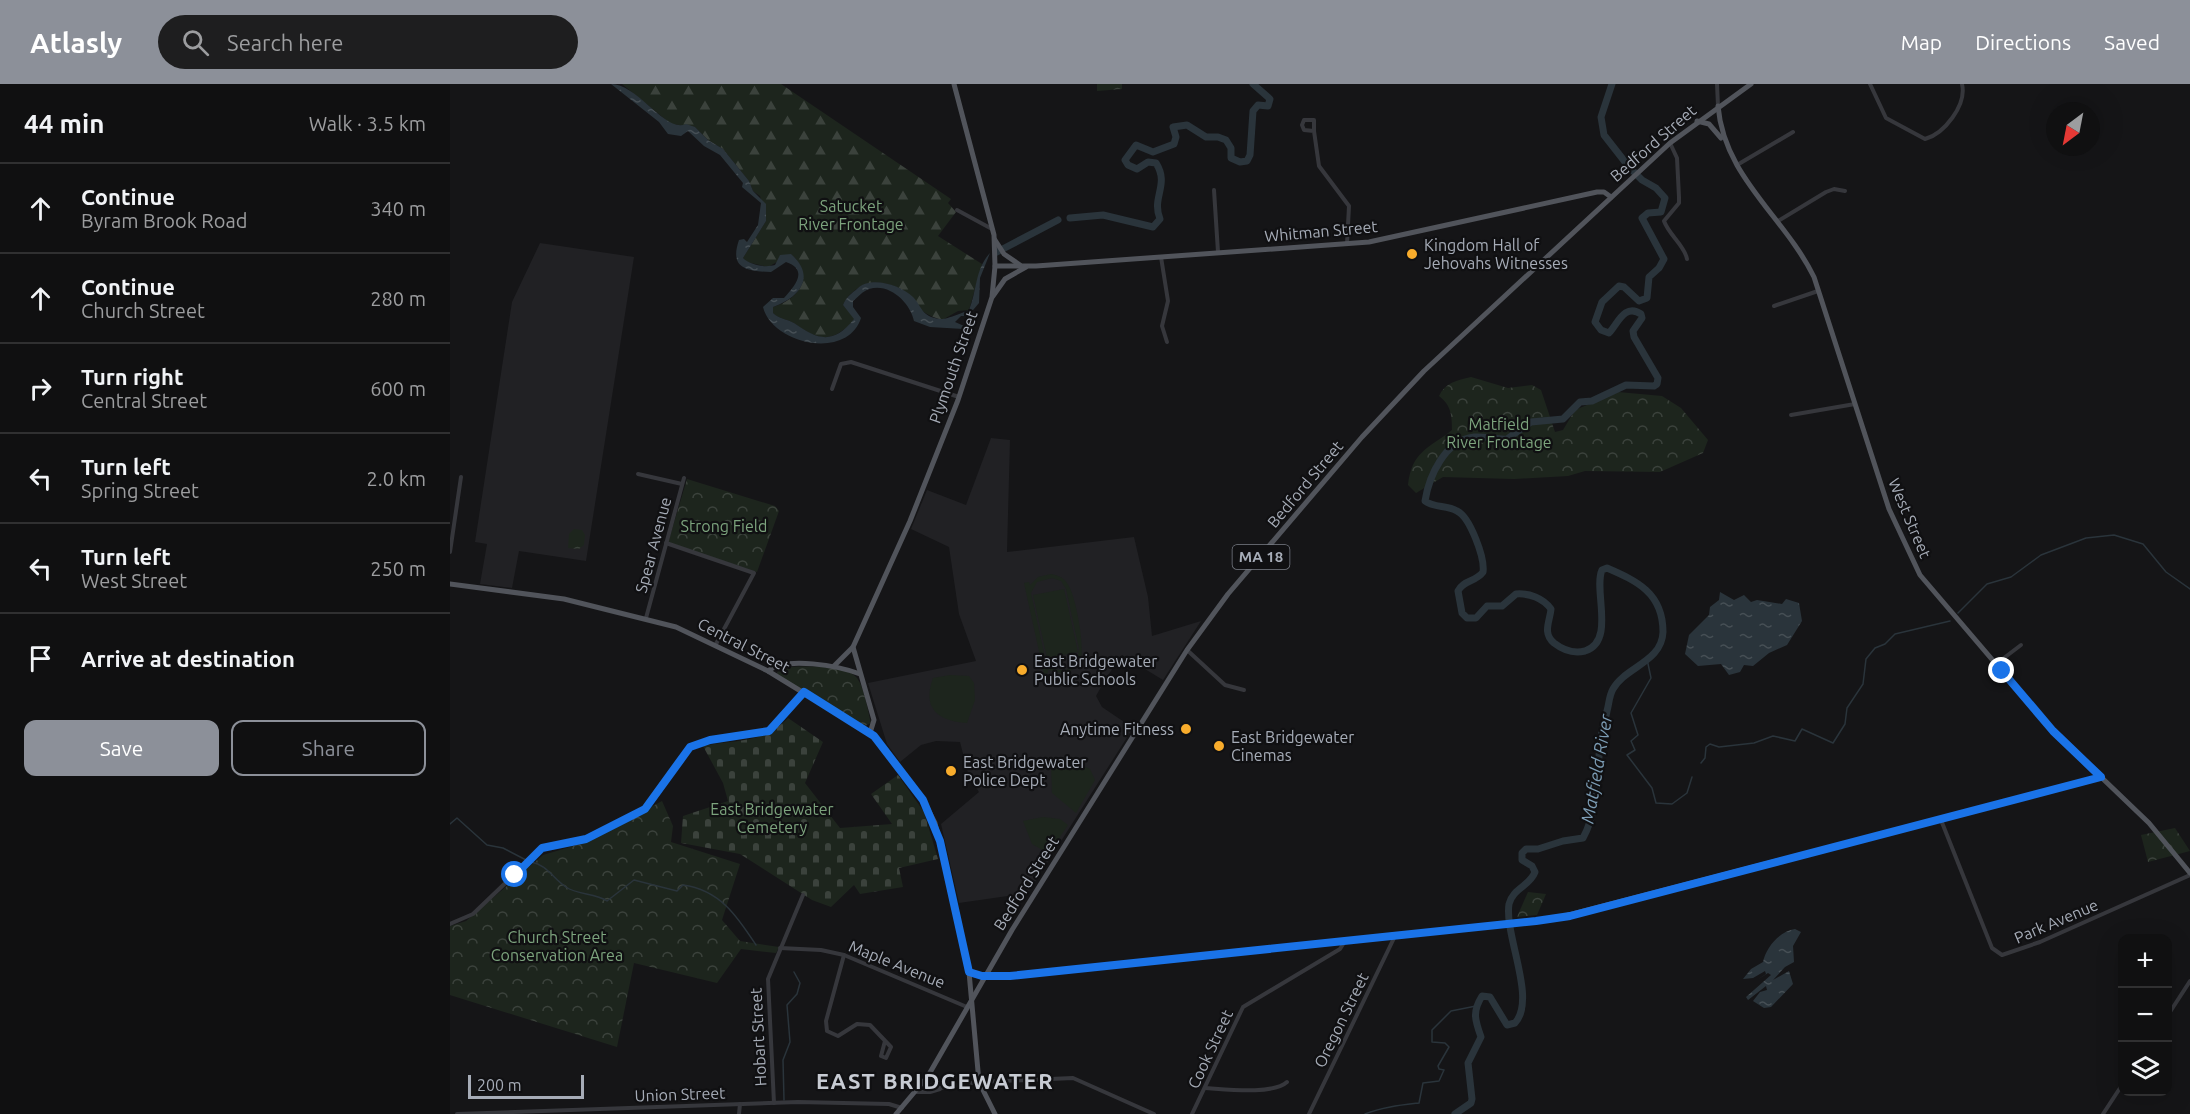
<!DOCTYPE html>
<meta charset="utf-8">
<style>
body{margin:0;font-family:Ubuntu,sans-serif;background:#1e1e1f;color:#f1f3f6}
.controls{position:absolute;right:18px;bottom:18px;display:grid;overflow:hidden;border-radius:12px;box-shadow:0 6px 24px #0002}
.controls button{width:54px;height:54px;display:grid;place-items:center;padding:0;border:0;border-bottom:2px solid #303031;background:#101011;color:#f1f3f6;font:30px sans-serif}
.compass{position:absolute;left:1596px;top:18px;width:54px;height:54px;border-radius:50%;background:#101011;box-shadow:0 6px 24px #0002;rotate:212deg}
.scale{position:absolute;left:18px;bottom:15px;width:116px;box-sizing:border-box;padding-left:6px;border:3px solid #a6acb7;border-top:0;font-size:16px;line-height:21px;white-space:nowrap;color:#a6acb7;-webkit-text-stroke:4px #101012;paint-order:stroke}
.stop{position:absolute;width:18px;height:18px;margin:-14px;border:4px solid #1a73e8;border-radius:50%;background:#fff}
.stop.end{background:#1a73e8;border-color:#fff;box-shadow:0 2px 6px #0008}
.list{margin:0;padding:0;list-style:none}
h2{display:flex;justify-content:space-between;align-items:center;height:78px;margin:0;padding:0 24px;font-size:26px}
h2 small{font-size:20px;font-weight:400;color:#9c9d9f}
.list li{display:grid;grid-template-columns:39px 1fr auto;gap:18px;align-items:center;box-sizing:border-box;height:90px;padding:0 24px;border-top:2px solid #303031}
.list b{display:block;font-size:22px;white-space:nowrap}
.list p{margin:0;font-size:20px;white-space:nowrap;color:#9c9d9f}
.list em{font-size:20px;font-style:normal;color:#9c9d9f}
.actions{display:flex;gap:12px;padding:18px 24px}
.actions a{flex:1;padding:14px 0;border:2px solid #8c9099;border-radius:12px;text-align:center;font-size:21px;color:#8c9099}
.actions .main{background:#8c9099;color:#fff}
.icon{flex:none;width:33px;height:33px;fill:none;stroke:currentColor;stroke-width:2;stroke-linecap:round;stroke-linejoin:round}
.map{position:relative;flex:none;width:1740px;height:1030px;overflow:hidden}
header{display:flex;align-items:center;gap:36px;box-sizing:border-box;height:84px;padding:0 30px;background:#8c9099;color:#fff}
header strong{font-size:28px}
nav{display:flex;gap:33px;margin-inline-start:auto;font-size:21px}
.search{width:420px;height:54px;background:#1e1e1f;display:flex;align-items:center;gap:15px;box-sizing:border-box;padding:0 21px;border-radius:33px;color:#9c9d9f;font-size:22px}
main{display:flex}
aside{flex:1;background:#101011}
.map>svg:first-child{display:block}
.built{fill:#212124}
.grass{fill:#1d251d;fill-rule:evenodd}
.forest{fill:url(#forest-firs)}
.cemetery{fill:url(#cemetery-stones)}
.park{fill:url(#park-crowns)}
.water{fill:url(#water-ripples)}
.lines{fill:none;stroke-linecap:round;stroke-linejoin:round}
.stream{stroke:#2a343b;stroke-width:1.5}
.river{stroke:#2a343b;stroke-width:7}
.minor{stroke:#36373c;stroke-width:4}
.major{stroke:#51545b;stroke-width:5}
.route{stroke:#1a73e8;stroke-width:8}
.poi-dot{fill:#f8ac2c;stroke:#101012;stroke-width:2}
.labels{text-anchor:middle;stroke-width:4.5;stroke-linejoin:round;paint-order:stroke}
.shield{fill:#101012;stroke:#797d86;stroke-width:1.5}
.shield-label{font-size:15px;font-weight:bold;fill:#a6acb7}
.street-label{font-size:16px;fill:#a6acb7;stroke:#101012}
.park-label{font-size:16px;fill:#7ca37d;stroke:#101012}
.poi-label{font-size:16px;fill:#a6acb7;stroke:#101012;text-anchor:start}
.water-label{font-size:18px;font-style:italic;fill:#7c9cb4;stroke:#101012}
.district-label{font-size:22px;font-weight:bold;letter-spacing:1.5px;fill:#c7cbd3;stroke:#101012}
</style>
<header>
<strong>Atlasly</strong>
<div class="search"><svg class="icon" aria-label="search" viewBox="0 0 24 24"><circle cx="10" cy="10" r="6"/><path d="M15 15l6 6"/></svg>Search here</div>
<nav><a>Map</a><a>Directions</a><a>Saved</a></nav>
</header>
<main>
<aside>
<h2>44 min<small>Walk · 3.5 km</small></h2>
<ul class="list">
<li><svg class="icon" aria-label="ahead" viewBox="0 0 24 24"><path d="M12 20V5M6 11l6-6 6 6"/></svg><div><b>Continue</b><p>Byram Brook Road</p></div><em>340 m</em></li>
<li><svg class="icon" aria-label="ahead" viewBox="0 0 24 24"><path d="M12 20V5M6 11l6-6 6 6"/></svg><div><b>Continue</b><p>Church Street</p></div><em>280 m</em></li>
<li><svg class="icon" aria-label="right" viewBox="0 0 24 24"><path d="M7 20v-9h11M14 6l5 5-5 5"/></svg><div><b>Turn right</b><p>Central Street</p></div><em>600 m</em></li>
<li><svg class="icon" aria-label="left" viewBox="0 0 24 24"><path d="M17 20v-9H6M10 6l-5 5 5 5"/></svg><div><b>Turn left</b><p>Spring Street</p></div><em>2.0 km</em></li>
<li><svg class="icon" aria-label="left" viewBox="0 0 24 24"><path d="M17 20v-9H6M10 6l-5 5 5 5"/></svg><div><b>Turn left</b><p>West Street</p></div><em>250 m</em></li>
<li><svg class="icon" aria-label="arrive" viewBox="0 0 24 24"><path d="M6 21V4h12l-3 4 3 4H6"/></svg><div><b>Arrive at destination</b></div></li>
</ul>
<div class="actions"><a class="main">Save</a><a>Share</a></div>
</aside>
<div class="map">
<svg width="1740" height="1030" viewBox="0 0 1740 1030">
<defs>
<pattern id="forest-firs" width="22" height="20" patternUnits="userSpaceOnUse" patternTransform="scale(1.5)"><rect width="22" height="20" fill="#1d251d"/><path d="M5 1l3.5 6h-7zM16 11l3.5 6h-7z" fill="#3b423c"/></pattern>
<pattern id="cemetery-stones" width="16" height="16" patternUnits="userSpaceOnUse" patternTransform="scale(1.5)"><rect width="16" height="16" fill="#1d251d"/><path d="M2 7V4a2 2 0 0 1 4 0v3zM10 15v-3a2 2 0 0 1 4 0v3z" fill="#3b423c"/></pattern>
<pattern id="park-crowns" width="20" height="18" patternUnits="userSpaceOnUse" patternTransform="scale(1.5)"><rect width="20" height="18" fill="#1d251d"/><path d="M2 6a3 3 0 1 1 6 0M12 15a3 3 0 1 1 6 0" fill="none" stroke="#3b423c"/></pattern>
<pattern id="water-ripples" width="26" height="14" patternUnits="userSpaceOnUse" patternTransform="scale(1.5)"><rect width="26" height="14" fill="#2a343b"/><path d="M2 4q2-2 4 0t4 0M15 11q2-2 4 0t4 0" fill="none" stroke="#464f55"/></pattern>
</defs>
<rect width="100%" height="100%" fill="#151517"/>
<g class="built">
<path d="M90,159L184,173L136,477L69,467L62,504L30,500L37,460L25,458L62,218Z"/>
<path d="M541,354L560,356L557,468L684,453L698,513L702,552L751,537L713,596L672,571L656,594L646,612L652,623L683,644L578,809L509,819L491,740L529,708L519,693L510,658L486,657L471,661L450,678L437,660L418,599L526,577L509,530L499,463L461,445L477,406L516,421Z"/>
</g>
<g class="grass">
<path d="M601,490C607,491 613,493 617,499C626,510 636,568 630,580L616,590L598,586V589L594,590L574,499L579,498L580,501L588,493ZM602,494L611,497L616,505L629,565L626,580C616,589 605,588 596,578L581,509L587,498Z"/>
<path d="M614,505L628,568L597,574L583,511Z"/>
<path d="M500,591L519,592L524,599L525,616L517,639C487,637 472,624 483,594Z"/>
<path d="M623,678L640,685L645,696L626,729L602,709L601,679Z"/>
<path d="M593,733L610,735L618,741L604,762L596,768L582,760L573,737Z"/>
</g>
<path class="forest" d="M172,0H331L501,115L498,119L506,128L488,152L532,180L519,226L508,227L492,236C485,234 478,231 471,226C466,223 467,219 463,215C453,201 422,192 408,204C401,209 396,213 393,221L405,235C382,260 369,257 344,239C337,235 329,235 323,229V223C350,215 365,192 341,170L318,183L297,178L293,174L316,137L310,112L303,107L299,97L273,65L258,56L245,43L221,40Z"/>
<path class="cemetery" d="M338,634L373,658L355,699L390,744L442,740L421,710L448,691L474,728L488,775L449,784L453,803L410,810L404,801L381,823L362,816L290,770L231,759L233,732L278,717L273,699L253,662C287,655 313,660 338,634Z"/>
<g class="park">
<path d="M647,0H672V5L647,7Z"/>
<path d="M1021,293L1058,304L1082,301L1091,306L1105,348L1113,346L1125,326L1168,308L1212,312L1231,324L1258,356L1253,369L1210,388L1135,387L1118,392L1064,395L993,393L966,409L958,401C962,367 978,365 1002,346C1002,331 1001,321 989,312C995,299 1007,296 1021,293Z"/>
<path d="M237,395L325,422L329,427L307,488L218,459Z"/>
<path d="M124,445L132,446L135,451L134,461L129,465L118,464L119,450Z"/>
<path d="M329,583C347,583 395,579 407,594C415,605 417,625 421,639L415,642L327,591Z"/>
<path d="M212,717L223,742L221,758L290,780L272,836L290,857L329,863L326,869L291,865L267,899L184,879L167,963L0,911V842L16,837L93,771L137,758Z"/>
<path d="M1725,744L1740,767L1698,778L1691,751Z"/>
<path d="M1078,808L1096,810L1087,831L1067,833Z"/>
</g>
<g class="water">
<path d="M161,0C188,0 216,50 236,40L245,43L258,56L273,65L299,97L303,107L316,120V137L293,174C300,181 315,184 325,181L330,171L341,170C367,193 349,214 323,223V229C329,235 337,235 344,239C368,256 383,261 404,235L393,221C396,213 401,210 408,204C422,192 450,201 463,213C472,222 471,233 490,235C496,236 514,228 519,226C527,207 525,185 540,169L530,194L529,219L518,232H511L505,238L514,242V245L480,243L464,237C461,220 440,198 419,205C413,207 408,213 403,217V223L411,234C397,277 322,260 313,223L323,214H334C345,202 359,186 336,178L321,188C297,187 279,185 289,156L294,155L297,158L308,141L311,119L292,103L293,99L270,71L254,62L238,47L231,52L218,50L209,38Z"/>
<path d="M1270,508L1284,516L1294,511L1301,518L1307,516L1332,520L1336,515L1349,519L1352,537L1337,561L1319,569L1303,582L1294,581L1290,588L1279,591L1271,580L1248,582L1235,570L1239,551L1259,531L1260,523L1269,516Z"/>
<path d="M1345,845L1351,848L1343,862L1344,878L1335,883L1323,896L1339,887L1343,900L1321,923L1314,924L1303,917L1310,908L1317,906L1316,902L1298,916L1296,913L1321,891L1318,889L1307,896L1316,890L1315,887L1303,894L1293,895L1301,885L1313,878C1316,863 1330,847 1345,845Z"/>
</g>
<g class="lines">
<g class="stream">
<path d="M1508,529L1537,500L1561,493L1591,471L1636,454L1664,451L1693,460L1716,488L1740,505"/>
<path d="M1197,575L1201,594L1181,629L1188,651L1181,657L1185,666L1177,671L1202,704L1206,719L1222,720L1237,709L1242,693"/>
<path d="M1251,679L1255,674L1256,663L1260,660L1269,663L1304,659L1323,652L1345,657L1352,645L1383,659L1395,640L1397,624L1413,600L1416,575L1425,564L1435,560L1445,550L1500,537"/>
<path d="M0,740L7,734L37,761L53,764L76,776"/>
<path d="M81,778C98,781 102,794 116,803C127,811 145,809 157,817L184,796L227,807L233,801C270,806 287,832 306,861"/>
<path d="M334,1016L333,976L340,958L337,921L347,910L350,899L344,888"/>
<path d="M915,1030C932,1023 952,1021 969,1019L973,999L989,997L994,986L989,985L988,982L999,963L995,959L982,958V946L1001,927L1026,922"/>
</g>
<g class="river">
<path d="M620,134L653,131L703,143L710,135C701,113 720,101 706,79L698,78L687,85L678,81L675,76L686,61L703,68L724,60L726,53L723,43L737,41L756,53H768L776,56L781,64V74L790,78L797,77L800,71L803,27L808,21L818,22L820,15L803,0"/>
<path d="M547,168L608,136"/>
<path d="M1005,1030L1021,1019L1022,1015L1018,979L1031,953C1025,936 1022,928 1032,912L1040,913L1057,941L1065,939C1087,915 1054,851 1059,820C1063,804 1080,802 1085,788L1082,782L1072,776V769L1076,765H1088L1113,757L1133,754C1149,725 1147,689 1150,659C1151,648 1155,638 1157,627C1159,620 1159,612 1163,605C1175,583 1212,578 1213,548C1213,509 1187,497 1157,484L1152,486C1143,506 1166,557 1135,567C1123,570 1113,566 1104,559C1092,549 1100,537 1101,525C1093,514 1079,509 1066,510L1052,522H1037L1026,534H1017L1012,529L1008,507C1013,496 1026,498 1033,488C1035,474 1020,433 1007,427C997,421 984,424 975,417C979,392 995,356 1024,353C1036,352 1046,356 1057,355L1081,338L1113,335L1130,318L1142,317L1176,301L1204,302L1207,300L1208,294L1184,253L1183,247L1192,234L1191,230C1175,219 1168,239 1159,249L1151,246L1145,238L1152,218L1169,202L1174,203L1189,217L1197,214L1199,193L1209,184L1214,175L1192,134L1198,129L1211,128L1215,114L1206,104L1192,96L1179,83L1154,51L1151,33L1162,0"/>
</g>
<g class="minor">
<path d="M1267,0L1268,22"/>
<path d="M1420,0L1436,34L1475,55C1494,50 1517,21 1512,0"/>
<path d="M864,47V36H854L852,41L854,46L864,47L869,82L899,122L897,160"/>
<path d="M1220,59L1227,74L1229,113V119L1214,137C1219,151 1235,162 1237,175"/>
<path d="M1287,81L1343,48"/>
<path d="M764,106L768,168"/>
<path d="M507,126L542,145"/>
<path d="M1328,137L1376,108L1384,105L1395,107"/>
<path d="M711,173L718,217L712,242L717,258"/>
<path d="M1324,222L1368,207"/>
<path d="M382,305L391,280L401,278L509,313"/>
<path d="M1341,331L1405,320"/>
<path d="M188,390L232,400"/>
<path d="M216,459L304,489L266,560"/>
<path d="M0,468L11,393"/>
<path d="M196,534L234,394"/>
<path d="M737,566L775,601L794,606"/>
<path d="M1546,580L1571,561"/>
<path d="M1491,736L1542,864L1552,871L1590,858L1740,791"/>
<path d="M0,840L23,830L92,764L136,755L192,727L241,663L260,656L319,647L354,608"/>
<path d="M330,864L371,866L394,871L517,923"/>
<path d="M394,871L376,937L377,947L388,952L407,940L420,941L441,963L436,974L431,972L435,957"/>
<path d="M1718,931L1740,897"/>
<path d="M473,1000L490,1004L529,998L623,994L704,1030"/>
<path d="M755,1004C774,1005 823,1011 837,998"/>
<path d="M467,1008H480L490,1005"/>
<path d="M324,1019L318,895L353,811"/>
<path d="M7,1030L348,1018L439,1020L452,1024"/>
<path d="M289,1030L290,1020"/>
<path d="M742,1030L793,923L890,865L895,857"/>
<path d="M859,1030L945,852"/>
<path d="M1653,1030L1672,1001"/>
</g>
<g class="major">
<path d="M1268,22C1274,93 1334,132 1364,193L1439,425L1470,491L1603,647L1699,739L1740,789"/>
<path d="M1247,37L1259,40L1271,54"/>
<path d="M545,156L554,170L570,181"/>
<path d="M545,182H586L919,158L1147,108H1154L1161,113"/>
<path d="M543,212L555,195L576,183"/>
<path d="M0,500L114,515L226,543L318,587L424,652L473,716L485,739L519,888L529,998L545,1030"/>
<path d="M384,582L403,563"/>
<path d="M318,587C336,572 389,582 410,590"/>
<path d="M420,649L424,636L403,563L460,437L508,316L542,213L545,182L544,151L504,0"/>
<path d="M519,888L532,892H560L1107,834L1651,693"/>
<path d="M446,1030L478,992L562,846L737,566L778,510L912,353L974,287L1220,59L1301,0"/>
</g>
</g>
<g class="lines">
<path class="route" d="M65,791L92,764L136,755L195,725L240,663L260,656L319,647L354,608L424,652L473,716L490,757L519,888L532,892H560L1086,837L1120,832L1651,693L1603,647L1552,587"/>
</g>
<g class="poi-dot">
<circle cx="962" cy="170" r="6"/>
<circle cx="572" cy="586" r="6"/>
<circle cx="736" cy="645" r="6"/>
<circle cx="769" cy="662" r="6"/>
<circle cx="501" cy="687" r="6"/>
</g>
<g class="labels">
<rect class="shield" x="782.5" y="461" width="57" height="24" rx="4.5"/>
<g class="shield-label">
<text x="811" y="478">MA 18</text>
</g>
<g class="street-label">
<text transform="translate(1203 59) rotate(-41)" y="6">Bedford Street</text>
<text transform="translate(871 147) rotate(-5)" y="6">Whitman Street</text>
<text transform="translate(503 283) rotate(-71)" y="6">Plymouth Street</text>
<text transform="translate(855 400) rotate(-50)" y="6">Bedford Street</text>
<text transform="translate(1460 434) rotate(67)" y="6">West Street</text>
<text transform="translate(203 461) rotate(-75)" y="6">Spear Avenue</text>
<text transform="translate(294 561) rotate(27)" y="6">Central Street</text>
<text transform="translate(576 799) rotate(-58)" y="6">Bedford Street</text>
<text transform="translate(1606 837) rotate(-23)" y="6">Park Avenue</text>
<text transform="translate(447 880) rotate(22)" y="6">Maple Avenue</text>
<text transform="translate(891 936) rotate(-64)" y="6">Oregon Street</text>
<text transform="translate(308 953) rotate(-93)" y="6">Hobart Street</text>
<text transform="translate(760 965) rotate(-65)" y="6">Cook Street</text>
<text transform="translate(230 1010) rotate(-2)" y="6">Union Street</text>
</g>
<g class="park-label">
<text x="401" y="128">Satucket<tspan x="401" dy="18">River Frontage</tspan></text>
<text x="1049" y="346">Matfield<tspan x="1049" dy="18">River Frontage</tspan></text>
<text x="274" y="448">Strong Field</text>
<text x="322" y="731">East Bridgewater<tspan x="322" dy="18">Cemetery</tspan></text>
<text x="107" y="859">Church Street<tspan x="107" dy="18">Conservation Area</tspan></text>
</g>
<g class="poi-label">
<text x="974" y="167">Kingdom Hall of<tspan x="974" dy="18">Jehovahs Witnesses</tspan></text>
<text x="584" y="583">East Bridgewater<tspan x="584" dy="18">Public Schools</tspan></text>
<text x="724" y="651" text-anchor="end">Anytime Fitness</text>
<text x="781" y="659">East Bridgewater<tspan x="781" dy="18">Cinemas</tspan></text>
<text x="513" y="684">East Bridgewater<tspan x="513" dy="18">Police Dept</tspan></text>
</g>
<g class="water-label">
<text transform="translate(1147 685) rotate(-80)" y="6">Matfield River</text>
</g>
<g class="district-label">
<text x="485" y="1005">EAST BRIDGEWATER</text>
</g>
</g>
</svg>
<div class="controls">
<button>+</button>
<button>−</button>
<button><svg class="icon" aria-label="layers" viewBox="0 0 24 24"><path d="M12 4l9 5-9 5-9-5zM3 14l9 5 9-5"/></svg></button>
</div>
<svg class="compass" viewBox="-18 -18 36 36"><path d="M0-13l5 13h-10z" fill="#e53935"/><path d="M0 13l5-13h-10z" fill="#9c9d9f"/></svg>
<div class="scale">200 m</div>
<div class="stop" style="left:65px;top:791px"></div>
<div class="stop end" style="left:1552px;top:587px"></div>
</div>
</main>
